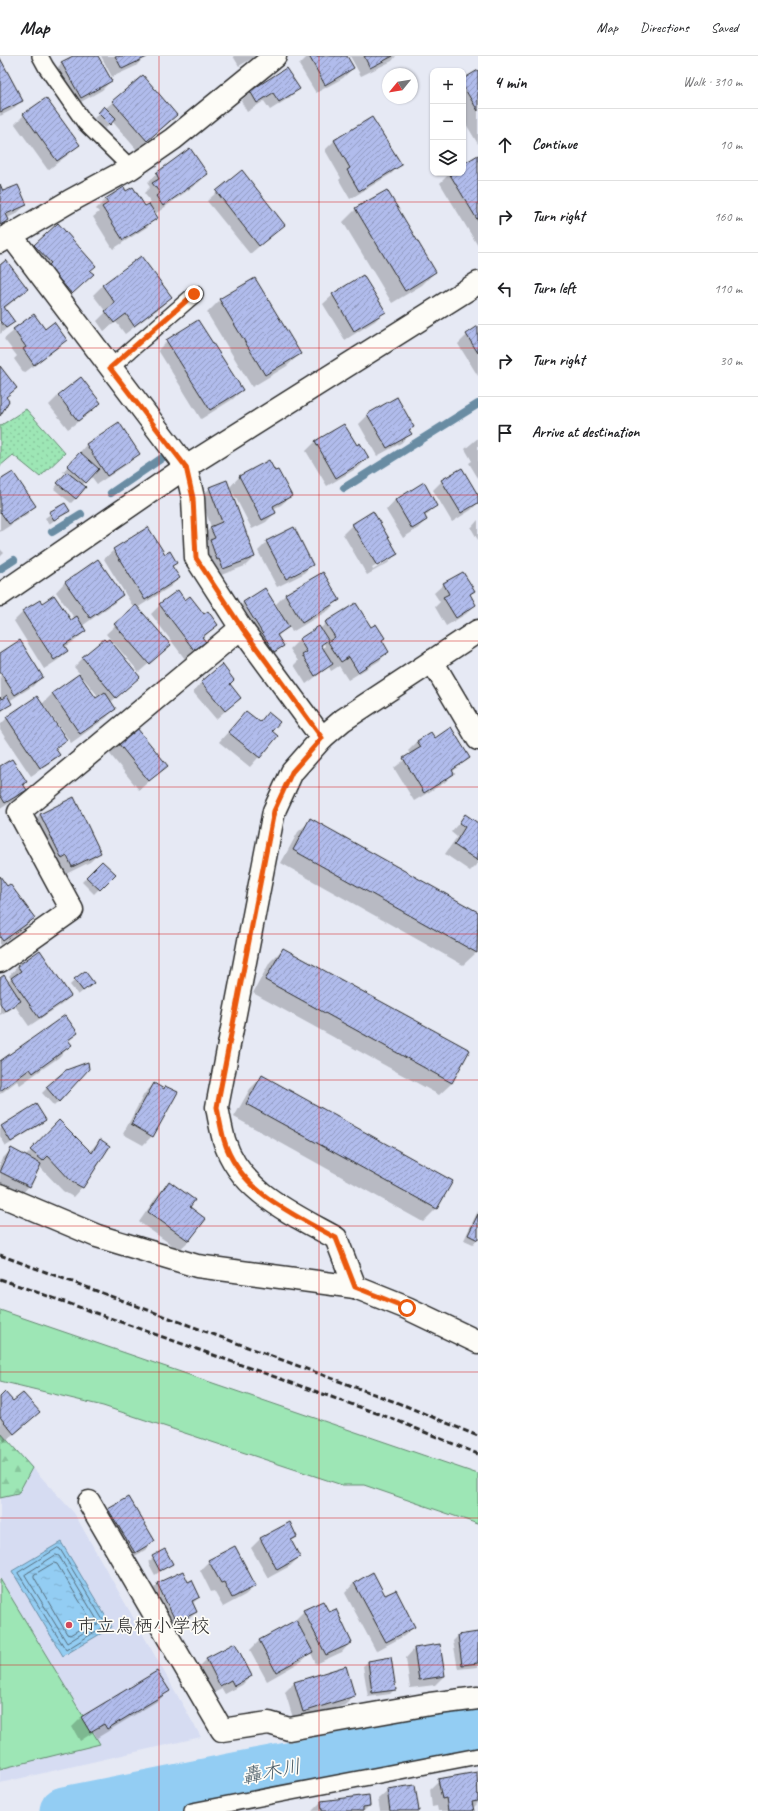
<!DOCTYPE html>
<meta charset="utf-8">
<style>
body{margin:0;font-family:Caveat,"Klee One",sans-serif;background:#f2f2f2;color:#202124}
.controls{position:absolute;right:12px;top:12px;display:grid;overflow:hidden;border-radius:8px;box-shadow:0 1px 3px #0004}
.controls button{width:36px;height:36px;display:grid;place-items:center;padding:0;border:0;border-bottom:1px solid #e0e0e0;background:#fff;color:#202124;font:20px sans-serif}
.compass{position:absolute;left:382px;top:12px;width:36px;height:36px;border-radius:50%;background:#fff;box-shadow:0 1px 3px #0004;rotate:240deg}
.stop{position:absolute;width:12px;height:12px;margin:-9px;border:3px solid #ea580c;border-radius:50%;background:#fff}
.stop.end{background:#ea580c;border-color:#fff;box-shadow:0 1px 4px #0008}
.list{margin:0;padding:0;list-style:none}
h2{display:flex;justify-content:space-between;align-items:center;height:52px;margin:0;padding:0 16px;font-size:17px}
h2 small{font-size:13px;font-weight:400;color:#757577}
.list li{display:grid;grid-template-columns:26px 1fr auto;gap:12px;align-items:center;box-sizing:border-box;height:72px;padding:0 16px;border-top:1px solid #e0e0e0}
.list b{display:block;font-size:15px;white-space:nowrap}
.list em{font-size:13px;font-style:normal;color:#757577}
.icon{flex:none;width:22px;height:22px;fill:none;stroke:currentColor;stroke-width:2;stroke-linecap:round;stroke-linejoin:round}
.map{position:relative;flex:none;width:478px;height:1755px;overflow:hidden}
header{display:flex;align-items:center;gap:24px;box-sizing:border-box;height:56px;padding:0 20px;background:#fff;border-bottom:1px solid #e0e0e0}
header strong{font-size:19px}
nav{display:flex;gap:22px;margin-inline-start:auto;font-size:14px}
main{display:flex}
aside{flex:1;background:#fff}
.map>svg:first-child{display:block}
.built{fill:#d6dcf2}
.grass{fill:#9de6b5;stroke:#648870}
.forest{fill:url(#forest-firs);stroke:#648870}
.garden{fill:url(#garden-dots);stroke:#648870}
.water{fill:url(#water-ripples);stroke:#698ca3}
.shadow{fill:#0003;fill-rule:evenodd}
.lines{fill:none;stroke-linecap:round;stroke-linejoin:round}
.shore{stroke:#556c7b;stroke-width:1}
.stream{stroke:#698ca3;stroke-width:8}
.river{stroke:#93cdf3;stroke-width:49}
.building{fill:url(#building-hatch);stroke:#2b2b2b}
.service-casing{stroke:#2b2b2b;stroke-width:18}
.minor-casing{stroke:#2b2b2b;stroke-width:25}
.tertiary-casing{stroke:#2b2b2b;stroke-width:25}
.service{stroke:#fdfcf7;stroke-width:15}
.minor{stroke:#fdfcf7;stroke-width:22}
.tertiary{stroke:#fdfcf7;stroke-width:22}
.rail{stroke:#2b2b2b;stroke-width:3;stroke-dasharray:6 3;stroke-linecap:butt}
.route{stroke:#ea580c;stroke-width:5}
.grid{fill:none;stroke:#d62828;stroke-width:1;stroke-opacity:0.55}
.poi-dot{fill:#d1495b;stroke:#fdfcf7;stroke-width:1.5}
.labels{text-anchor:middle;stroke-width:3.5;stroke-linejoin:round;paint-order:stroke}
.poi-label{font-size:19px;fill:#2b2b2b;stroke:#fdfcf7;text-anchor:start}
.water-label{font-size:20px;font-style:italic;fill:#4a5c67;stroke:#fdfcf7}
</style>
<header>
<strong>Map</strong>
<nav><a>Map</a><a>Directions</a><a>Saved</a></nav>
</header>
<main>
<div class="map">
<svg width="478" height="1755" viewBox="0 0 478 1755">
<defs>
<pattern id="forest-firs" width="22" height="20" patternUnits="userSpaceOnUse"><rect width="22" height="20" fill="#9de6b5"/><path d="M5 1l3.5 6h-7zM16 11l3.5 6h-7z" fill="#87c59c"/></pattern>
<pattern id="garden-dots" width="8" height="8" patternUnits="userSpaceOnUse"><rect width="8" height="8" fill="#9de6b5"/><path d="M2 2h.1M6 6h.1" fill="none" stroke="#87c59c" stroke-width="1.8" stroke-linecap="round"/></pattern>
<pattern id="water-ripples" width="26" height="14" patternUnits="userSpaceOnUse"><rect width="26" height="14" fill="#93cdf3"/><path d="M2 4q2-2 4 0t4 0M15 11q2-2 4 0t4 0" fill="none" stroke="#7fb0d0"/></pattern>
<pattern id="building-hatch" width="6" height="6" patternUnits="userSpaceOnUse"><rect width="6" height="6" fill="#b1bcec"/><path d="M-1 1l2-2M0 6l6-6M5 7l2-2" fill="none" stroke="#9099bf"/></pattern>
</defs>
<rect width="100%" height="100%" fill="#e6e9f4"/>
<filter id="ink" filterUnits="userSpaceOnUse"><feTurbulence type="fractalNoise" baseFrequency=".025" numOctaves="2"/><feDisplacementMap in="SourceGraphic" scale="8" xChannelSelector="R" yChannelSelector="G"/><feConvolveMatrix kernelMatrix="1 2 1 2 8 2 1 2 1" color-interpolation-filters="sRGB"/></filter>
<g filter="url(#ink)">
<path class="built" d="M0,1376L74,1457L201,1681L0,1727Z"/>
<g class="grass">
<path d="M0,1254L478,1418V1468L364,1429H342L103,1350L0,1325Z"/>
<path d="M0,1523L100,1688L0,1713Z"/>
</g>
<path class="forest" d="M0,1376L32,1412L18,1438L0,1442Z"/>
<path class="garden" d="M26,353L65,397L40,421L13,399L0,410V370Z"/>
<path class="water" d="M61,1486L112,1571L63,1600L12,1515Z"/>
<g class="shadow">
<path d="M75,0H97L111,25L102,34L72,51L53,16L62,7Z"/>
<path d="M101,0H145L136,10L112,21Z"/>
<path d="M233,0H256L239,10Z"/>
<path d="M308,0H345L353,12L343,22L316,37L299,9Z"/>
<path d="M350,0H396L392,5L361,20Z"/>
<path d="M0,3L21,45L12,54L0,60Z"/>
<path d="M286,13L298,33L289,42L270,54L264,45L247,56L241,45L250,36Z"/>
<path d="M478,15V88L463,63V25Z"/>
<path d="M113,46L167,68L137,94L112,65L105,73L94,62Z"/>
<path d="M24,59L79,89L69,98L48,114L15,68Z"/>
<path d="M372,62L400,109L391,118L350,143L339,124L341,122L325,94L334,85Z"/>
<path d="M478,100V190L440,127L450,117H463V109Z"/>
<path d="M156,118H207L198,127L154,159L156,162L147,171L113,193L93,161L99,156L96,153L106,143L145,152L151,146L144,137L150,131L147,127Z"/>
<path d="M0,130L3,136L26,149L16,158L7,162L8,164L0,172Z"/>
<path d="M217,136L284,169L250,198L207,145Z"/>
<path d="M356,153L435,216L422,229L392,247L343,166Z"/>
<path d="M35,189L89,215L83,227L63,246L26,199Z"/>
<path d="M141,201L171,241L162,250L125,278L116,266L104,275L97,265L106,256L93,239L102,230Z"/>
<path d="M0,210L27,233L4,253L14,266L0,278Z"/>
<path d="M333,239L384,256L375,265L345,284L323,248Z"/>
<path d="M220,244L300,298L287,310L252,331L207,257Z"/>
<path d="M33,259L44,275L66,284L56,293L24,317L14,303L17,300L4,283Z"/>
<path d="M478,272V320L458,288L467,279Z"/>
<path d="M167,285L242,334L233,343L201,363L158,294Z"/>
<path d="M59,339L100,347L90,357L68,373L49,349Z"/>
<path d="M368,359L413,371L409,375L410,378L401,387L377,400L359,368Z"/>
<path d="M118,368L138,398L129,407L97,428L91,420L82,429L76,442L71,447L54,433L66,418L63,416L86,389Z"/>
<path d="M344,369L356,391L368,402L359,411L327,430L306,395L315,386Z"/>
<path d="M478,382V422L469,407L472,405L465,393Z"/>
<path d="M269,406L291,440L281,449L273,453L275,457L266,466L252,473L230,431L239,421Z"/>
<path d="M442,425L478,441V447L471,454L452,466L433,434Z"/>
<path d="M0,426L35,450L26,459L0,476Z"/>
<path d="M210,432L254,501L245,510L213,522L202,481L211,471L201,441Z"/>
<path d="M395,444L436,450L424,461L426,464L417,473L403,482L386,454Z"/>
<path d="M64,448L68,455L49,468L45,462Z"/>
<path d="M373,457L397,497L388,507L367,519L343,478L352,469ZM388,503V505L373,514L372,512Z"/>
<path d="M478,464V484L471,472Z"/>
<path d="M148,473L165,499L176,507L172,511L179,522L170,531L137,552L160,598L139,616L106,578L134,552L104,503L114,494Z"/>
<path d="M267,486L312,508L303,518L277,531L258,495Z"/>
<path d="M0,493L4,497L0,501Z"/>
<path d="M322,517L338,544L329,554L292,576L289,570L277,581L283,590L273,599L235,556L244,546L280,559L282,558L276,548L285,539Z"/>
<path d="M65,526L122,539L113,548L82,570L85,575L76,584L65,591L67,595L58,604L44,613L14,565L23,556L41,548L70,566L75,563L56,536Z"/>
<path d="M444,528L473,535L469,539L475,549L466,558L446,570L435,551L440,546L434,537Z"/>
<path d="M185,545L217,569L202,583L205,586L185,603L151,558L160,549Z"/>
<path d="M326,567L370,572L388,596L379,605L348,624L339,610L331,615L329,611L306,628L294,609L298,605L290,593L299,584L319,571L320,573ZM324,587L325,590L322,593L321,590Z"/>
<path d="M0,598L42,620L33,630L9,645L10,647L0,657L1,641Z"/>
<path d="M83,602L139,621L111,646L115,653L106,662L71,687L44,649L43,650L66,684L55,694L59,698L49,708L31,720L0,674V669L7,662L42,648L52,638L80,618L74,611ZM84,623L99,641L96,643L83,624Z"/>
<path d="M202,626L240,642L216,663L193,636Z"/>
<path d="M246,656L259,667L268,657L271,675L277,680L250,711L219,686Z"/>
<path d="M137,673L167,710L139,734L109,697Z"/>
<path d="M431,677L435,683L469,702L452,716L453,718L444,727L414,745L394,712L411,699L408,695L417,686Z"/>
<path d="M0,712L22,729L25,733L16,743L0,753Z"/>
<path d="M40,758L100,797L90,806L62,820L31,768Z"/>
<path d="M465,760L478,768V807L470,815L445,798L457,781L451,776Z"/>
<path d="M311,764L478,857V893L476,897L463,909L281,807L298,776Z"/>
<path d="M102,806L114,818L94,838L82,826Z"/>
<path d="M0,822L34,862L25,871L0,889Z"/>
<path d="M283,893L452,1027L439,1039L253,937L270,906Z"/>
<path d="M18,910L70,940L61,949L29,970L15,950L0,959V923L8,926L11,923L9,920Z"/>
<path d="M75,924L93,927L78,939L70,929Z"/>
<path d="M77,977L68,986L71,989L58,1002L20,1029L17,1025L0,1038V1006Z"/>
<path d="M263,1020L451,1125L436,1153L423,1166L234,1061L250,1033Z"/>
<path d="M154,1028L163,1034L165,1031L152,1080L143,1089L123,1078L144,1038Z"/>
<path d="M47,1032L59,1045L54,1050L42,1037Z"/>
<path d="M45,1064L40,1069L6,1090L0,1080V1073L2,1071Z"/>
<path d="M59,1066L90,1095L100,1084L82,1131L73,1141L63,1135L39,1110L29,1130L20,1140L0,1129V1107L2,1103L11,1094L25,1101Z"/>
<path d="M169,1127L188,1151L204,1163L189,1185L179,1194L139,1166L160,1136Z"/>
<path d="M478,1155V1182L473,1188L464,1184Z"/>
<path d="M0,1342L29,1365L5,1386L0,1381Z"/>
<path d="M109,1454L154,1485L145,1494L125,1506L99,1463Z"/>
<path d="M296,1481L291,1486L299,1501L290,1510L268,1522L251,1492L260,1483Z"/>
<path d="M164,1494L172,1507L155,1519L148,1506Z"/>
<path d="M209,1505L255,1530L245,1539L223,1551L214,1535L211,1536L200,1514Z"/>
<path d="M188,1527L199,1541L192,1548L196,1556L187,1565L167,1575L149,1537L158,1528Z"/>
<path d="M354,1527L414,1571L404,1580L376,1595L345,1537Z"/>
<path d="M304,1555L328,1558L351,1586L342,1596L316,1608L311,1597L302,1605L267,1625L250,1594L259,1585L296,1566L295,1564Z"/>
<path d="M478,1577V1611L458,1613L453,1585L458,1580Z"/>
<path d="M415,1592L444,1620L435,1629L410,1632L406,1602Z"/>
<path d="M390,1602L395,1633L390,1638L368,1641L363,1610L368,1606Z"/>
<path d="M207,1603L251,1620L242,1629L225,1638L222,1633L211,1638L198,1612Z"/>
<path d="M157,1616L168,1635L159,1644L97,1682L94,1676L80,1685L72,1671L81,1662Z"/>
<path d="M294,1627L354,1640L345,1649L294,1665L285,1636Z"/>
<path d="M476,1717L478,1747L472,1753L473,1755H438L437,1750L432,1751L430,1733L439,1724Z"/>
<path d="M388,1734L418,1755H380L378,1743Z"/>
<path d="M321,1746L369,1750L364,1755H312Z"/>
</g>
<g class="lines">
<g class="shore">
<path d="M58,1492L60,1493L106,1569L66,1594L18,1517Z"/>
<path d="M56,1499L59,1500L99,1567L67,1587L25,1519Z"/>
<path d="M54,1507L57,1508L91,1564L90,1567L70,1579L67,1578L34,1521V1519Z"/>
</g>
<g class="stream">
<path d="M344,432L478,348"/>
<path d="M111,437L165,400"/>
<path d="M52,476L81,458"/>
<path d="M0,513L14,504"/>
</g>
<path class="river" d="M64,1755L255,1717L478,1676"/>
</g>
<g class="building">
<path d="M73,0H98L112,25L81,42L61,6Z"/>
<path d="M115,0H146L147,1L122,13Z"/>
<path d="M309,0H347L354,12L325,29Z"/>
<path d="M364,0H393L370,12Z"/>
<path d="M0,2L23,45L0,56Z"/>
<path d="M286,12L300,33L279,46L273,37L257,47L250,35Z"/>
<path d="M478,14V55L463,30V23Z"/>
<path d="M143,19L177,59L147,85L112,45Z"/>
<path d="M46,42L80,89L57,105L23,58Z"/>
<path d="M104,50L116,62L110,69L98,57Z"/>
<path d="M372,61L402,109L359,135L347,114L350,112L334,84Z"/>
<path d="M190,92L208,118L163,150L156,140L160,137L152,127L159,123L156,117Z"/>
<path d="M478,99V165L449,117H463V108Z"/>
<path d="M242,114L285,169L259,190L216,135Z"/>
<path d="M0,128L3,135L18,129L27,149L6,158L9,164L0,169Z"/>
<path d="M124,131L126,135L133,131L145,150L149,148L158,162L123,184L102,151L108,147L105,143Z"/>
<path d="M387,134L436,216L405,235L355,152Z"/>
<path d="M58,167L96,210L90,215L94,218L72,238L48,210L51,207L34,189Z"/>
<path d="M141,200L172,241L134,270L126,258L114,267L105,255L115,247L102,229Z"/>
<path d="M6,204L28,233L4,251L15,266L6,272L0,265V209Z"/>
<path d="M363,219L386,256L354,275L332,238Z"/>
<path d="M255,222L301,298L265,319L219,243Z"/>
<path d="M34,258L45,273L54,266L67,284L34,309L23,293L26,291L13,273Z"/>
<path d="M198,264L243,334L210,354L166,284Z"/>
<path d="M478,270V297L466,278Z"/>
<path d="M0,310L17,332L6,341L9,345L0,360Z"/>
<path d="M81,321L101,347L78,365L58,339Z"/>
<path d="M397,341L414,371L409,374L412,378L387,392L367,358Z"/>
<path d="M119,366L140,398L107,420L86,388Z"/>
<path d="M344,368L357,389L360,387L369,402L336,422L315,385Z"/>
<path d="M80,396L99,413L86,427L67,410Z"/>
<path d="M269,404L275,415L278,414L292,440L273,450L276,457L262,464L239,420Z"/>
<path d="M462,412L478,439V447L461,457L441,424Z"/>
<path d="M13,416L36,450L9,468L1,457L0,458V424Z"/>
<path d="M67,416L86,431L76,443L57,427Z"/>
<path d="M227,424L255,501L223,513L219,503L217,504L210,484L215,482L210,471L222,466L209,431Z"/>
<path d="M424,426L437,450L424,458L427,464L412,473L395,444Z"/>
<path d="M65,447L70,455L54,464L49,456Z"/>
<path d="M373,455L398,498L377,510L352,468Z"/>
<path d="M148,471L165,498L170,495L177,507L172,510L180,522L145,544L113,493Z"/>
<path d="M294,471L313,509L286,523L266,485Z"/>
<path d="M98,503L123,539L90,562L65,526Z"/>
<path d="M323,516L340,544L302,567L285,538Z"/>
<path d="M463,516L475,535L470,538L476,549L456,562L443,541L449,538L443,527Z"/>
<path d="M265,532L289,571L277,579L284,590L274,596L243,546Z"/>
<path d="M178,534L185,544L190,540L204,558L208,555L218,569L202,581L206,586L194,594L159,548Z"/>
<path d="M54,539L71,564L77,560L86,575L64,589L68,595L54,604L22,555L40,544L42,547Z"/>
<path d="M356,547L371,571L376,568L385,582L382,584L389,596L358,616L349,601L341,606L328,586L335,581L325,566Z"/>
<path d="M136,549L171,589L149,608L114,568Z"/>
<path d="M319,570L328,584L321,589L333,608L315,620L302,599L307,596L299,583Z"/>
<path d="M104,583L106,585L109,583L140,621L116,642L82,601Z"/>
<path d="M20,584L43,621L15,639L0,616V597Z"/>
<path d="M222,608L234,624L230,628L241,642L225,655L201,626Z"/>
<path d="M79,618L96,642L105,636L116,653L80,678L52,637Z"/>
<path d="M7,639L12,648L0,655V641L2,643Z"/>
<path d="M37,640L67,684L55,692L60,699L40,712L6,661Z"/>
<path d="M246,655L260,666L268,656L280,666L272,675L278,680L260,702L228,676Z"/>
<path d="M451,671L470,702L452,714L454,718L424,737L403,702L421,691L417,685L431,676L435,682Z"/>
<path d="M137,672L168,710L149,725L118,687Z"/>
<path d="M12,703L27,726L23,728L27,734L5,747L0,739V710Z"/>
<path d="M74,741L101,797L72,811L67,800L62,803L40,758Z"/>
<path d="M465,758L478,767V805L454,789L465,771L459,767Z"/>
<path d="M310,762L478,856L477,897L293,794Z"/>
<path d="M102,805L116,818L100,834L86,821Z"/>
<path d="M0,820L7,830L10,828L35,862L3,885L0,881Z"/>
<path d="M283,892L470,994L452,1027L265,924Z"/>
<path d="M40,894L71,940L39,962L11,922L21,915L17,910Z"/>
<path d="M85,915L94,927L83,935L74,923Z"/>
<path d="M4,919L21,945L5,955L0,947V922Z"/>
<path d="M65,959L78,977L68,984L72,989L33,1017L30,1013L0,1035V1005Z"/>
<path d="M88,1006L89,1013L59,1046L46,1031L66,1014Z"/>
<path d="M262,1019L453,1125L437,1153L246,1048Z"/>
<path d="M154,1027L164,1033L165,1030L178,1036L153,1081L131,1068Z"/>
<path d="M36,1048L46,1064L11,1086L1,1070Z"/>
<path d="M59,1064L92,1097L100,1083L110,1090L83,1132L72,1126L48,1100L43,1105L30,1094Z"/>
<path d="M11,1092L41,1108L30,1131L0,1116Z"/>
<path d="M169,1125L195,1144L190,1151L206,1163L189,1185L148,1156Z"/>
<path d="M478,1158V1184L468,1179Z"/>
<path d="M5,1336L13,1345L23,1337L40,1356L14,1378L0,1361V1341Z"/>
<path d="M129,1441L155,1485L135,1497L108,1453Z"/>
<path d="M290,1466L297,1481L291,1484L300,1501L277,1514L260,1482Z"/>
<path d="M235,1490L256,1530L232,1542L224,1526L221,1527L208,1504Z"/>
<path d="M165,1493L173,1508L160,1515L152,1500Z"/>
<path d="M183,1515L188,1526L192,1524L200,1541L192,1545L197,1556L176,1566L157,1527Z"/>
<path d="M373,1516L385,1539L396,1534L415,1571L386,1586L354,1527Z"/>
<path d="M323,1545L329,1556L336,1553L352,1587L326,1599L303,1554Z"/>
<path d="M296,1564L313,1596L276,1616L259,1584Z"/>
<path d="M478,1576V1607L462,1609L458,1579Z"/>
<path d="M235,1587L252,1620L234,1630L231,1624L220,1630L206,1602Z"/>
<path d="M440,1588L445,1620L419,1624L414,1592Z"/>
<path d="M391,1601L396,1634L372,1637L368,1605Z"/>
<path d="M346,1610L355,1640L303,1656L294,1626Z"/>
<path d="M157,1615L170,1635L107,1673L104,1668L90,1676L81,1661Z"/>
<path d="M477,1716L478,1745L472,1746L474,1755H448L446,1742L442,1743L438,1723Z"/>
<path d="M415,1729L419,1755H390L387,1733Z"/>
<path d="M369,1739L370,1750L363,1751V1755H322L321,1745Z"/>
</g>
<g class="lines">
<g class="service-casing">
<g id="service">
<path d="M40,0L46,11L85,67L131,112"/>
<path d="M110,312L195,238"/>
<path d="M192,1755L478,1700"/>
</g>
</g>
<g class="minor-casing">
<g id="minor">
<path d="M10,178L186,411L193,442L196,502L241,572L322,682"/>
<path d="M0,186L70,145L131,112L173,83L275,0"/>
<path d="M478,575L343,664L322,682L292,716L274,755L217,1051C219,1062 221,1073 224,1084C239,1135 293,1158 336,1182L355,1231L407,1252L478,1286"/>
<path d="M432,605L478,683"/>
<path d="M0,905L72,854L19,756L241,572"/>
<path d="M89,1446L222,1674L269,1667L289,1673L430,1648L478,1642"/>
</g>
</g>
<g class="tertiary-casing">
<g id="tertiary">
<path d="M0,539L186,411L478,227"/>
<path d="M0,1139L97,1180L197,1210L355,1231"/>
</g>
</g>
<use href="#service" class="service"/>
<use href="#minor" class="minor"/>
<use href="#tertiary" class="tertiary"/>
<g class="rail">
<path d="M0,1199L406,1350L478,1380"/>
<path d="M0,1223L393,1363L478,1398"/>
</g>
</g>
</g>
<g class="lines" filter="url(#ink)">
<path class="route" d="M194,238L110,312L186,411L193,442L196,502L242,572L322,682L292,716L274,755L217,1051C219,1062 221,1073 224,1084C239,1135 293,1158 336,1182L355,1231L407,1252"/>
</g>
<path class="grid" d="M159,0V1755M319,0V1755M0,146H478M0,292H478M0,439H478M0,585H478M0,731H478M0,878H478M0,1024H478M0,1170H478M0,1316H478M0,1462H478M0,1609H478"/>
<circle class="poi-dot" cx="69" cy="1569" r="4"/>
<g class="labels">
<g class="poi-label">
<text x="77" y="1576">市立鳥栖小学校</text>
</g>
<g class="water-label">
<text transform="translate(271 1715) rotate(-11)" y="7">轟木川</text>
</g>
</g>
</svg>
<div class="controls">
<button>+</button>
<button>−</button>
<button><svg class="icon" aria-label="layers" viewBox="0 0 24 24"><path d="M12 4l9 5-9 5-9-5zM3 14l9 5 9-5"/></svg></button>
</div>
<svg class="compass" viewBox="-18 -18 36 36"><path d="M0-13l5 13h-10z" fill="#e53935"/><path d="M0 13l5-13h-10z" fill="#757577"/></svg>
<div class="stop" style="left:407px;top:1252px"></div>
<div class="stop end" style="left:194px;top:238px"></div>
</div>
<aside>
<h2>4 min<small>Walk · 310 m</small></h2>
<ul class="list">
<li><svg class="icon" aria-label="ahead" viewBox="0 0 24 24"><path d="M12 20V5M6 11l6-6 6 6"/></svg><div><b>Continue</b></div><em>10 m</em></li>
<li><svg class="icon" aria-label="right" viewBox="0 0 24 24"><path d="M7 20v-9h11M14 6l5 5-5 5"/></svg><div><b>Turn right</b></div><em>160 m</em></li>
<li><svg class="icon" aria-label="left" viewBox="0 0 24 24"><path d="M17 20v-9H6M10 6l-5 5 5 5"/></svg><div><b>Turn left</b></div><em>110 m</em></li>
<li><svg class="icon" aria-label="right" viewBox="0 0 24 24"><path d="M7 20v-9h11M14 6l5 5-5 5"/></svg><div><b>Turn right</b></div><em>30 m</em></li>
<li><svg class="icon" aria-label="arrive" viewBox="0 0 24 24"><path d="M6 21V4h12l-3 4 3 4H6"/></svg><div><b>Arrive at destination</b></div></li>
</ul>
</aside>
</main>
